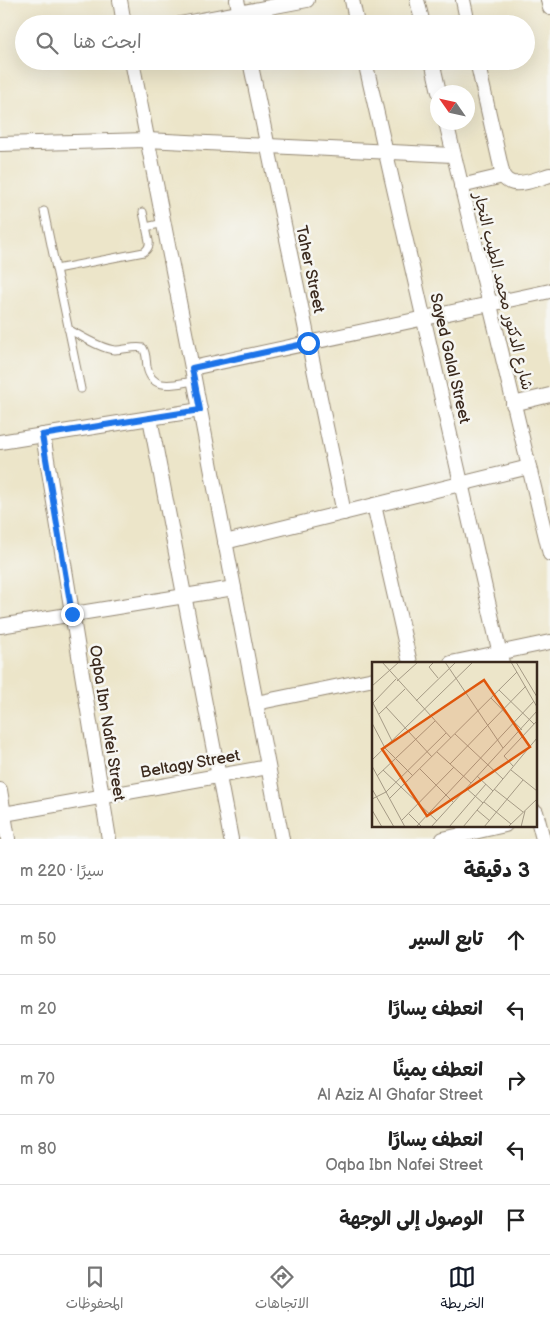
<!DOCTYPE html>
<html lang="ar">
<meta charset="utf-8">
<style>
body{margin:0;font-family:"Balsamiq Sans","Playpen Sans Arabic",sans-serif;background:#f2f2f2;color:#222;direction:rtl}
.compass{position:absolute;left:430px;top:85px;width:45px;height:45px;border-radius:50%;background:#fff;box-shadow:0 5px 20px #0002;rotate:304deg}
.stop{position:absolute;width:15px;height:15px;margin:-11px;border:4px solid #1a73e8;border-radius:50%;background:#fff}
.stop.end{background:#1a73e8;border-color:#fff;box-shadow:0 1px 5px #0008}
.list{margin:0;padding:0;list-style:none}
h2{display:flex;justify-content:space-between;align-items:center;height:65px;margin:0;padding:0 20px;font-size:21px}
h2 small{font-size:16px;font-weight:400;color:#767676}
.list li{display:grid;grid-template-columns:32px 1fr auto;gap:15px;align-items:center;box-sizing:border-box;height:70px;padding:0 20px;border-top:1px solid #e0e0e0}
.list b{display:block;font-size:19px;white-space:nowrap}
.list p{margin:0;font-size:16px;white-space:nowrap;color:#767676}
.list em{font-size:16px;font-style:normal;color:#767676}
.icon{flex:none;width:28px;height:28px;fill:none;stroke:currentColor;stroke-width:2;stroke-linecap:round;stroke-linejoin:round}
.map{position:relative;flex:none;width:550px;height:839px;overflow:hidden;direction:ltr}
.search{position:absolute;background:#fff;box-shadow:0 5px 20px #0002;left:15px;right:15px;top:15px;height:55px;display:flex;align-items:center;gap:12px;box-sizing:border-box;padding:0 18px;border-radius:28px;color:#767676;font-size:19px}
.sheet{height:415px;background:#fff}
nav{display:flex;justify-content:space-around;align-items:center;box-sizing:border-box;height:70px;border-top:1px solid #e0e0e0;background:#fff;font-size:14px;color:#767676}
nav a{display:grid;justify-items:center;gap:2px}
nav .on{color:#111827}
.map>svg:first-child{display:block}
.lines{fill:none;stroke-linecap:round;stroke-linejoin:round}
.service-casing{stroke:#948874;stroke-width:9}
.minor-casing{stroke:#948874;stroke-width:16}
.service{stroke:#fff;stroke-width:7}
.minor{stroke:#fff;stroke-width:14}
.route{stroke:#1a73e8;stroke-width:6}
.labels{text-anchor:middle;stroke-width:5;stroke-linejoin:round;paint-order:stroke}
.street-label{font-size:16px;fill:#3b2a1e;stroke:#f6f6f2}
.inset-road{fill:none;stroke:#a59a85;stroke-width:1}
.view{fill:#df570d;fill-opacity:0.15;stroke:#df570d;stroke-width:2.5}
.inset-edge{fill:none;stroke:#3b2a1e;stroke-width:2.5}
</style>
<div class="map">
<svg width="550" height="839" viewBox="0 0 550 839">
<rect width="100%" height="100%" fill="#f6f6f2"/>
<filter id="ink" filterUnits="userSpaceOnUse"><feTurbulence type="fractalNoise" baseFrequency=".02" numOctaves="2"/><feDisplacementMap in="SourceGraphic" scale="10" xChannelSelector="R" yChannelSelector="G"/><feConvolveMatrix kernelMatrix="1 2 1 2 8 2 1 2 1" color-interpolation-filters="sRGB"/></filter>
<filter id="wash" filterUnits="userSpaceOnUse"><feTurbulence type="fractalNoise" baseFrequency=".0096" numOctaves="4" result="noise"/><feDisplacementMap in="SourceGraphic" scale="20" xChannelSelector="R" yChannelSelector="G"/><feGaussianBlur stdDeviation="1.12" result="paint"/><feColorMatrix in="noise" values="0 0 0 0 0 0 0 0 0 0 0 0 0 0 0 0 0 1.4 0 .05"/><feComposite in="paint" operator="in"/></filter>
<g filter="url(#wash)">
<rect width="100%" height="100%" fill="#ece5c9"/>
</g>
<g filter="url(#ink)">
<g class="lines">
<g class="service-casing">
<g id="service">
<path d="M44,211L81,389"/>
<path d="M146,227L164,223"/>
<path d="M56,269L144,252C148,249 150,246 149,241L143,212"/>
<path d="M68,329C81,336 101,349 115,350C125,350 134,346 143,348C147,354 146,361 147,367C152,393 177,383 194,381"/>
</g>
</g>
<g class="minor-casing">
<g id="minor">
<path d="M120,0L124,24"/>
<path d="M237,0L242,24"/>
<path d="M352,0L357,24"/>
<path d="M417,0L423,24"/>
<path d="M463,0L468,24"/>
<path d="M548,0L550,8"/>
<path d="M180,24L307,0"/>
<path d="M132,61L192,368L282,839"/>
<path d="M250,61L344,513"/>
<path d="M365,61L502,663"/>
<path d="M432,61L439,92"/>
<path d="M477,61L503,176C505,179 508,182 513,183C522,185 540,178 550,175"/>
<path d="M446,122L550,554"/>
<path d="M0,144L147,140L453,155"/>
<path d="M461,186L503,176"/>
<path d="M192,368L550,291"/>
<path d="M513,404L550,395"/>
<path d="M150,418L231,839"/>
<path d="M43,435L109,839"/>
<path d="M0,442L200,410"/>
<path d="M374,505L410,663"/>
<path d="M225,542L529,467"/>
<path d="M0,626L234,588"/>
<path d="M451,663L550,642"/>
<path d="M256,703L374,679"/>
<path d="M0,790L8,839"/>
<path d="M536,812L543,839"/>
<path d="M0,814H4L268,767"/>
<path d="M443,839L505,825"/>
</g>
</g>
<use href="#service" class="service"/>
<use href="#minor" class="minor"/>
</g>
</g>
<g class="lines" filter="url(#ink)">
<path class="route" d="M72,614L42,435L200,410L192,368L308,343"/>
</g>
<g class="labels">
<g class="street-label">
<text transform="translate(311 269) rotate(78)" y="6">Taher Street</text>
<text transform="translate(504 291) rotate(76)" y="6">شارع الدكتور محمد الطيب النجار</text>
<text transform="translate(451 358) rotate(77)" y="6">Sayed Galal Street</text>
<text transform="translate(108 723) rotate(81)" y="6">Oqba Ibn Nafei Street</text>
<text transform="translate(190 763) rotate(-10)" y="6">Beltagy Street</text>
</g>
</g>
<g transform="translate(372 662)">
<rect width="165" height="165" fill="#ece5c9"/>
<path class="inset-road" d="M10,0L79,76M62,0L57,5L66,16M73,0L131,86M139,0L165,45M144,0L165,35M25,19L46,0M0,24L27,0M127,28L162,62M119,36L150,68M0,39L20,79M44,39L84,0M1,41L24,17M14,45L60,95M7,52L33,27M0,61L13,86L41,114M83,72L131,117M65,90L99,121M0,98L101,0M78,102L154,24M0,104L33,165M141,104L132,94L165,59M48,107L81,140M11,108L65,159M139,108L165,129M5,114L63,59M105,114L121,129M94,126L111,141M0,127L22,165M122,127L151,150M0,137L14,130L74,71M17,137L145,10M112,140L139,162M0,148L10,165M105,148L118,159M37,152L50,165M29,159L82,105M44,165L162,39M59,165L165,49M77,165L114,122M91,165L165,76M112,165L151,118M136,165L165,137M149,165L153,149"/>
<path class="view" d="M112,18L158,85L55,154L10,87Z"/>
<rect width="165" height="165" class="inset-edge"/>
</g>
</svg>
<svg class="compass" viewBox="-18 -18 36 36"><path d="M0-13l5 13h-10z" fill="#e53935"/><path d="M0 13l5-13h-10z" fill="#767676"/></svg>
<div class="stop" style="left:308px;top:343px"></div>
<div class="stop end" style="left:72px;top:614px"></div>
<div class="search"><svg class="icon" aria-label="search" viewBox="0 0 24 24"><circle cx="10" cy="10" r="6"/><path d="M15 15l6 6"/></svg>ابحث هنا</div>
</div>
<section class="sheet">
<h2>3 دقيقة<small>سيرًا · 220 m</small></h2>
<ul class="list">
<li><svg class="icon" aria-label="ahead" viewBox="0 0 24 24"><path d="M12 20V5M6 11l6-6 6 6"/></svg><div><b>تابع السير</b></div><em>50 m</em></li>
<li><svg class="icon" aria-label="left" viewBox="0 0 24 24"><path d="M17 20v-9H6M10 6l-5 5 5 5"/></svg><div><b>انعطف يسارًا</b></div><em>20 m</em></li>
<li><svg class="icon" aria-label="right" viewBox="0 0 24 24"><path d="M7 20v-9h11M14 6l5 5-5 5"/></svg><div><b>انعطف يمينًا</b><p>Al Aziz Al Ghafar Street</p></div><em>70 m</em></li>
<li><svg class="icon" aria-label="left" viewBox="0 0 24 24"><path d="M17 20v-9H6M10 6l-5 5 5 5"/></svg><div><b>انعطف يسارًا</b><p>Oqba Ibn Nafei Street</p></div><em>80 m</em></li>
<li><svg class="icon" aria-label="arrive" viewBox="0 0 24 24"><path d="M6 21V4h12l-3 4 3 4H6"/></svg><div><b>الوصول إلى الوجهة</b></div></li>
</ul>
</section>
<nav>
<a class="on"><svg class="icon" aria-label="map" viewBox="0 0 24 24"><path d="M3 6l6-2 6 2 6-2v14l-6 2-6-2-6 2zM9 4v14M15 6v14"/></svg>الخريطة</a>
<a><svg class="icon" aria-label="directions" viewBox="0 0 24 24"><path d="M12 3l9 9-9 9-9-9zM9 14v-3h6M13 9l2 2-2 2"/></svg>الاتجاهات</a>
<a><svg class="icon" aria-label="saved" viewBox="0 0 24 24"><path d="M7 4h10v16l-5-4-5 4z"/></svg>المحفوظات</a>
</nav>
